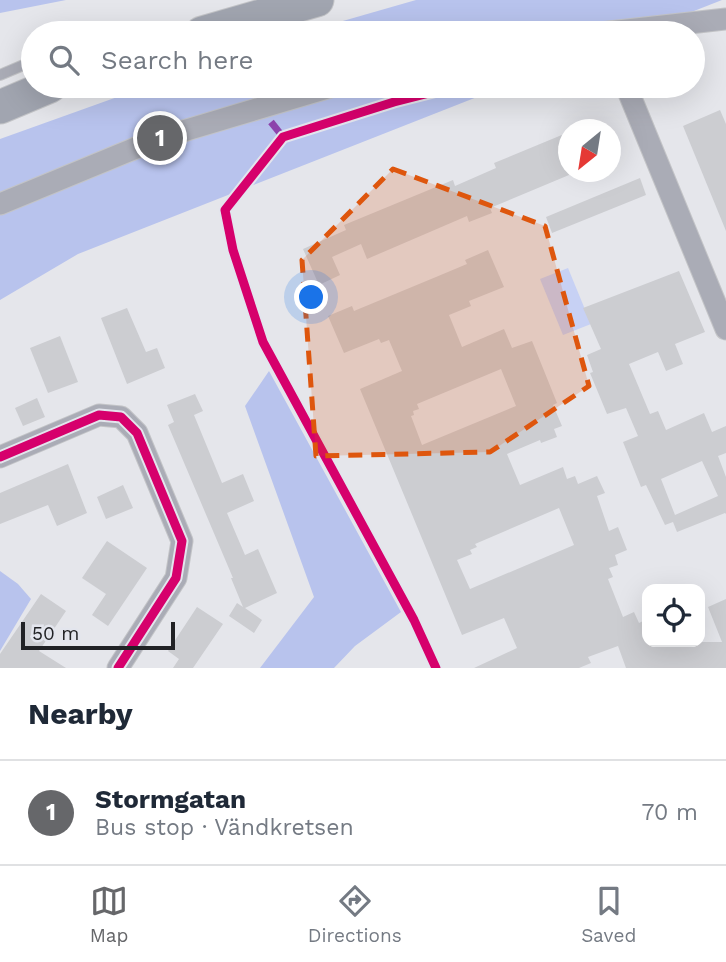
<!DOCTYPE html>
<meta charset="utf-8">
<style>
body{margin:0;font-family:"Work Sans",sans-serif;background:#f2f2f3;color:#1f2937}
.controls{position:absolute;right:21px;bottom:21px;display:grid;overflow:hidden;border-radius:14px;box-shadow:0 7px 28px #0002}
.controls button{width:63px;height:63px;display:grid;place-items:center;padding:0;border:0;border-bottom:2px solid #e0e1e3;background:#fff;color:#1f2937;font:35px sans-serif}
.compass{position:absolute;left:558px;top:119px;width:63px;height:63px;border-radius:50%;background:#fff;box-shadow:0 7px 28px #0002;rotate:210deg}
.scale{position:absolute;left:21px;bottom:18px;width:154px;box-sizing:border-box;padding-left:7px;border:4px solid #212225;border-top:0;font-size:19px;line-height:24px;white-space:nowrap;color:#212225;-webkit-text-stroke:5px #e3e5ed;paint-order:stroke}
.you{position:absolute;left:312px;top:298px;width:24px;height:24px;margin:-18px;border:5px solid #fff;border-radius:50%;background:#1a73e8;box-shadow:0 0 0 10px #1a73e833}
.badge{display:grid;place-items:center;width:46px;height:46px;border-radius:50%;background:#66676a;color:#fff;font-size:23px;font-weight:700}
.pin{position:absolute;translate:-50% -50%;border:4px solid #fff;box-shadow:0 2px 7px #0006}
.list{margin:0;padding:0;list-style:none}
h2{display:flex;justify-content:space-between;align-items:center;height:91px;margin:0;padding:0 28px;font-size:30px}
h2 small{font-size:23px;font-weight:400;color:#747a83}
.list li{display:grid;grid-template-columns:46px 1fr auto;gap:21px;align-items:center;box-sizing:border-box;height:105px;padding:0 28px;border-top:2px solid #e0e1e3}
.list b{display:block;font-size:26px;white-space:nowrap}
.list p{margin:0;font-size:23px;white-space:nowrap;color:#747a83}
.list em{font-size:23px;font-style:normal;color:#747a83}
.icon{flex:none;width:38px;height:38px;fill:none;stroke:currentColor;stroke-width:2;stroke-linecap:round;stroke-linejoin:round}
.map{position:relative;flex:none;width:726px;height:668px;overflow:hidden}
.search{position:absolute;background:#fff;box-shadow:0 7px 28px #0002;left:21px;right:21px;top:21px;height:77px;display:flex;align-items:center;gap:18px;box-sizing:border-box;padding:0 24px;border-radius:38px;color:#747a83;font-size:26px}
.sheet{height:196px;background:#fff}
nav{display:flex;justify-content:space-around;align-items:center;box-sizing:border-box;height:98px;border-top:2px solid #e0e1e3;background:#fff;font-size:19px;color:#747a83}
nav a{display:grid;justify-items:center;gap:4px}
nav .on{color:#66676a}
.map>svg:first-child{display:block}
.green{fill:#c7d1f4}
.forest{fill:#b8c3ed}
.building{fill:#cccdd1;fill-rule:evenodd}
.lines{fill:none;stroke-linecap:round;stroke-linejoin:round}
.service-casing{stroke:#c3c4c7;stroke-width:12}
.minor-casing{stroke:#c3c4c7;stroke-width:23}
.primary-casing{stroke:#c3c4c7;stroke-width:35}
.service{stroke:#aaacb6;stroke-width:10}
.minor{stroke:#aaacb6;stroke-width:21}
.primary{stroke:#a1a5b0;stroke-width:33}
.quiet{stroke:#8e44ad;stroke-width:7;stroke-dasharray:14 7;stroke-linecap:butt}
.cycleway-casing{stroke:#e3e5ed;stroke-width:13}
.cycleway{stroke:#d6006c;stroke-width:9}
.marked{fill:#de560d;fill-opacity:0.2;stroke:#de560d;stroke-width:5;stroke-dasharray:14 9;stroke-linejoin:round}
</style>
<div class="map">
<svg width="726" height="668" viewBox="0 0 726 668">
<rect width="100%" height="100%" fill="#e5e6eb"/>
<path class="green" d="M568,268L591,324L563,335L540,279Z"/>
<g class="forest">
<path d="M0,0H66L0,13Z"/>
<path d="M416,0H722L638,33H301Z"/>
<path d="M148,86H505L78,254L0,300V139Z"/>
<path d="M269,371L401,612L355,646L334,668H260L314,597L245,406Z"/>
<path d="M0,571L18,584L31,599L0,651Z"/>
</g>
<g class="building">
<path d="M720,110L726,124V231L683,126Z"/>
<path d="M569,132V175L490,208L492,213L469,222L467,216L367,259L361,244L332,257L340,275L319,285L303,249L346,230L344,225L453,180L455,186L496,168L494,163Z"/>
<path d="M640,178L646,195L552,233L546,217Z"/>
<path d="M488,250L504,287L469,301L471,306L449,315L462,347L504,329L512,348L532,341L557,403L553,405L562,426L554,429L557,437L541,443L540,440L507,454L520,485L563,467L567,479L575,476L578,484L597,476L605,493L597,496L609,531L618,527L627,550L615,555L618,565L609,568L613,577L608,579L623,617L634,612L639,623L647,619V642H722L708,607L726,599V668H626L618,646L588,657L591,663L579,668H474L517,648L504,618L462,635L360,389L402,371L389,340L381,343L379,339L344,353L328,316L352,306L354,311L436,277L467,264L465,260ZM501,369L516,406L422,445L411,416L414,415L413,411L419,409L417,404ZM559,508L574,545L470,589L457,560L472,554L470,550L477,547L475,544Z"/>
<path d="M679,271L705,332L675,344L683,364L666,371L658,352L629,364L650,414L658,411L666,430L704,413L712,432L726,426V453L718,456L726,477V514L725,513L677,532L673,522L665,525L646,485L641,487L623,442L638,436L626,408L607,414L590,373L593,372L587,355L601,349L583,308ZM702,461L718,496L675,515L661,479Z"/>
<path d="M127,308L146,352L157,348L165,368L127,384L101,318Z"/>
<path d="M60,336L78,382L48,393L30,348Z"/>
<path d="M195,394L203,411L194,415L222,483L243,474L254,501L227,513L245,555L258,549L277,593L245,608L262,620L254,633L229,616L237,603L243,607L231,578H233L168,425L174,422L167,405Z"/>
<path d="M37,398L45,417L23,426L15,408Z"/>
<path d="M68,464L87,513L57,526L48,505L0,524V493Z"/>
<path d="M123,485L133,508L106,519L97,497Z"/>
<path d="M107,541L147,568L108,626L92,615L106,594L82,578Z"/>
<path d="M41,594L66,611L39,651L66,668H0V654Z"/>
<path d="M197,607L223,624L193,668H173L179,659L168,651Z"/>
</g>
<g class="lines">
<g class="service-casing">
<g id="service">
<path d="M151,33L200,28"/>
<path d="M0,75L33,61"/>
</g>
</g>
<g class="minor-casing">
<g id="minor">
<path d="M600,33L726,19"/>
<path d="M626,86L726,329"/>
<path d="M0,204L160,138L334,86"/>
<path d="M0,457L99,415L121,417L137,433L182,541L176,578L118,668"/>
</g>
</g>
<g class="primary-casing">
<g id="primary">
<path d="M202,33L317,0"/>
<path d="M0,107L50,86"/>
</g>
</g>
<use href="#service" class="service"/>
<use href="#minor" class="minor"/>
<use href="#primary" class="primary"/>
<path class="quiet" d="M271,122L283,137"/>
<g class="cycleway-casing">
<g id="cycleway">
<path d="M0,457L99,415L121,417L137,433L182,541L176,578L118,668"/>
<path d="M436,668L414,620L263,342L233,250L225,210L283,137L394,102L457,86"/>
</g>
</g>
<use href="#cycleway" class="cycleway"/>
</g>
<path class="marked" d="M393,169L545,226L589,386L490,452L316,456L302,260Z"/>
</svg>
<div class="controls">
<button><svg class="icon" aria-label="locate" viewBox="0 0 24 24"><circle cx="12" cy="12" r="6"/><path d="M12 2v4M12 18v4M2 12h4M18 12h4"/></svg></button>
</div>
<svg class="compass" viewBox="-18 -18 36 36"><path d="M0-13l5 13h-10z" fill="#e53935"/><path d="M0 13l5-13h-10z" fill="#747a83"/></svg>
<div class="scale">50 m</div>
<div class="you"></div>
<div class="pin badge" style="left:160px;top:138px">1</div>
<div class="search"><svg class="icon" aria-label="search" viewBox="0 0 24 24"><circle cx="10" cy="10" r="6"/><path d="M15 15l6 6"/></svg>Search here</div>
</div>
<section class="sheet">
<h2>Nearby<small></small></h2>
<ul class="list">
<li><span class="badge">1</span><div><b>Stormgatan</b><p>Bus stop · Vändkretsen</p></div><em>70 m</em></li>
</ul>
</section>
<nav>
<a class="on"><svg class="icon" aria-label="map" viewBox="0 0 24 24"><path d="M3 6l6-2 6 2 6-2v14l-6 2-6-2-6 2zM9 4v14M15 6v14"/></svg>Map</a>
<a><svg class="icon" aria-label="directions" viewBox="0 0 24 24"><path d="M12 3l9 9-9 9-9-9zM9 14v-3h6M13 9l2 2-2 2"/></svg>Directions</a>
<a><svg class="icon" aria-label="saved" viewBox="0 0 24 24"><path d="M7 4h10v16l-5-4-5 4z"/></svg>Saved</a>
</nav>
